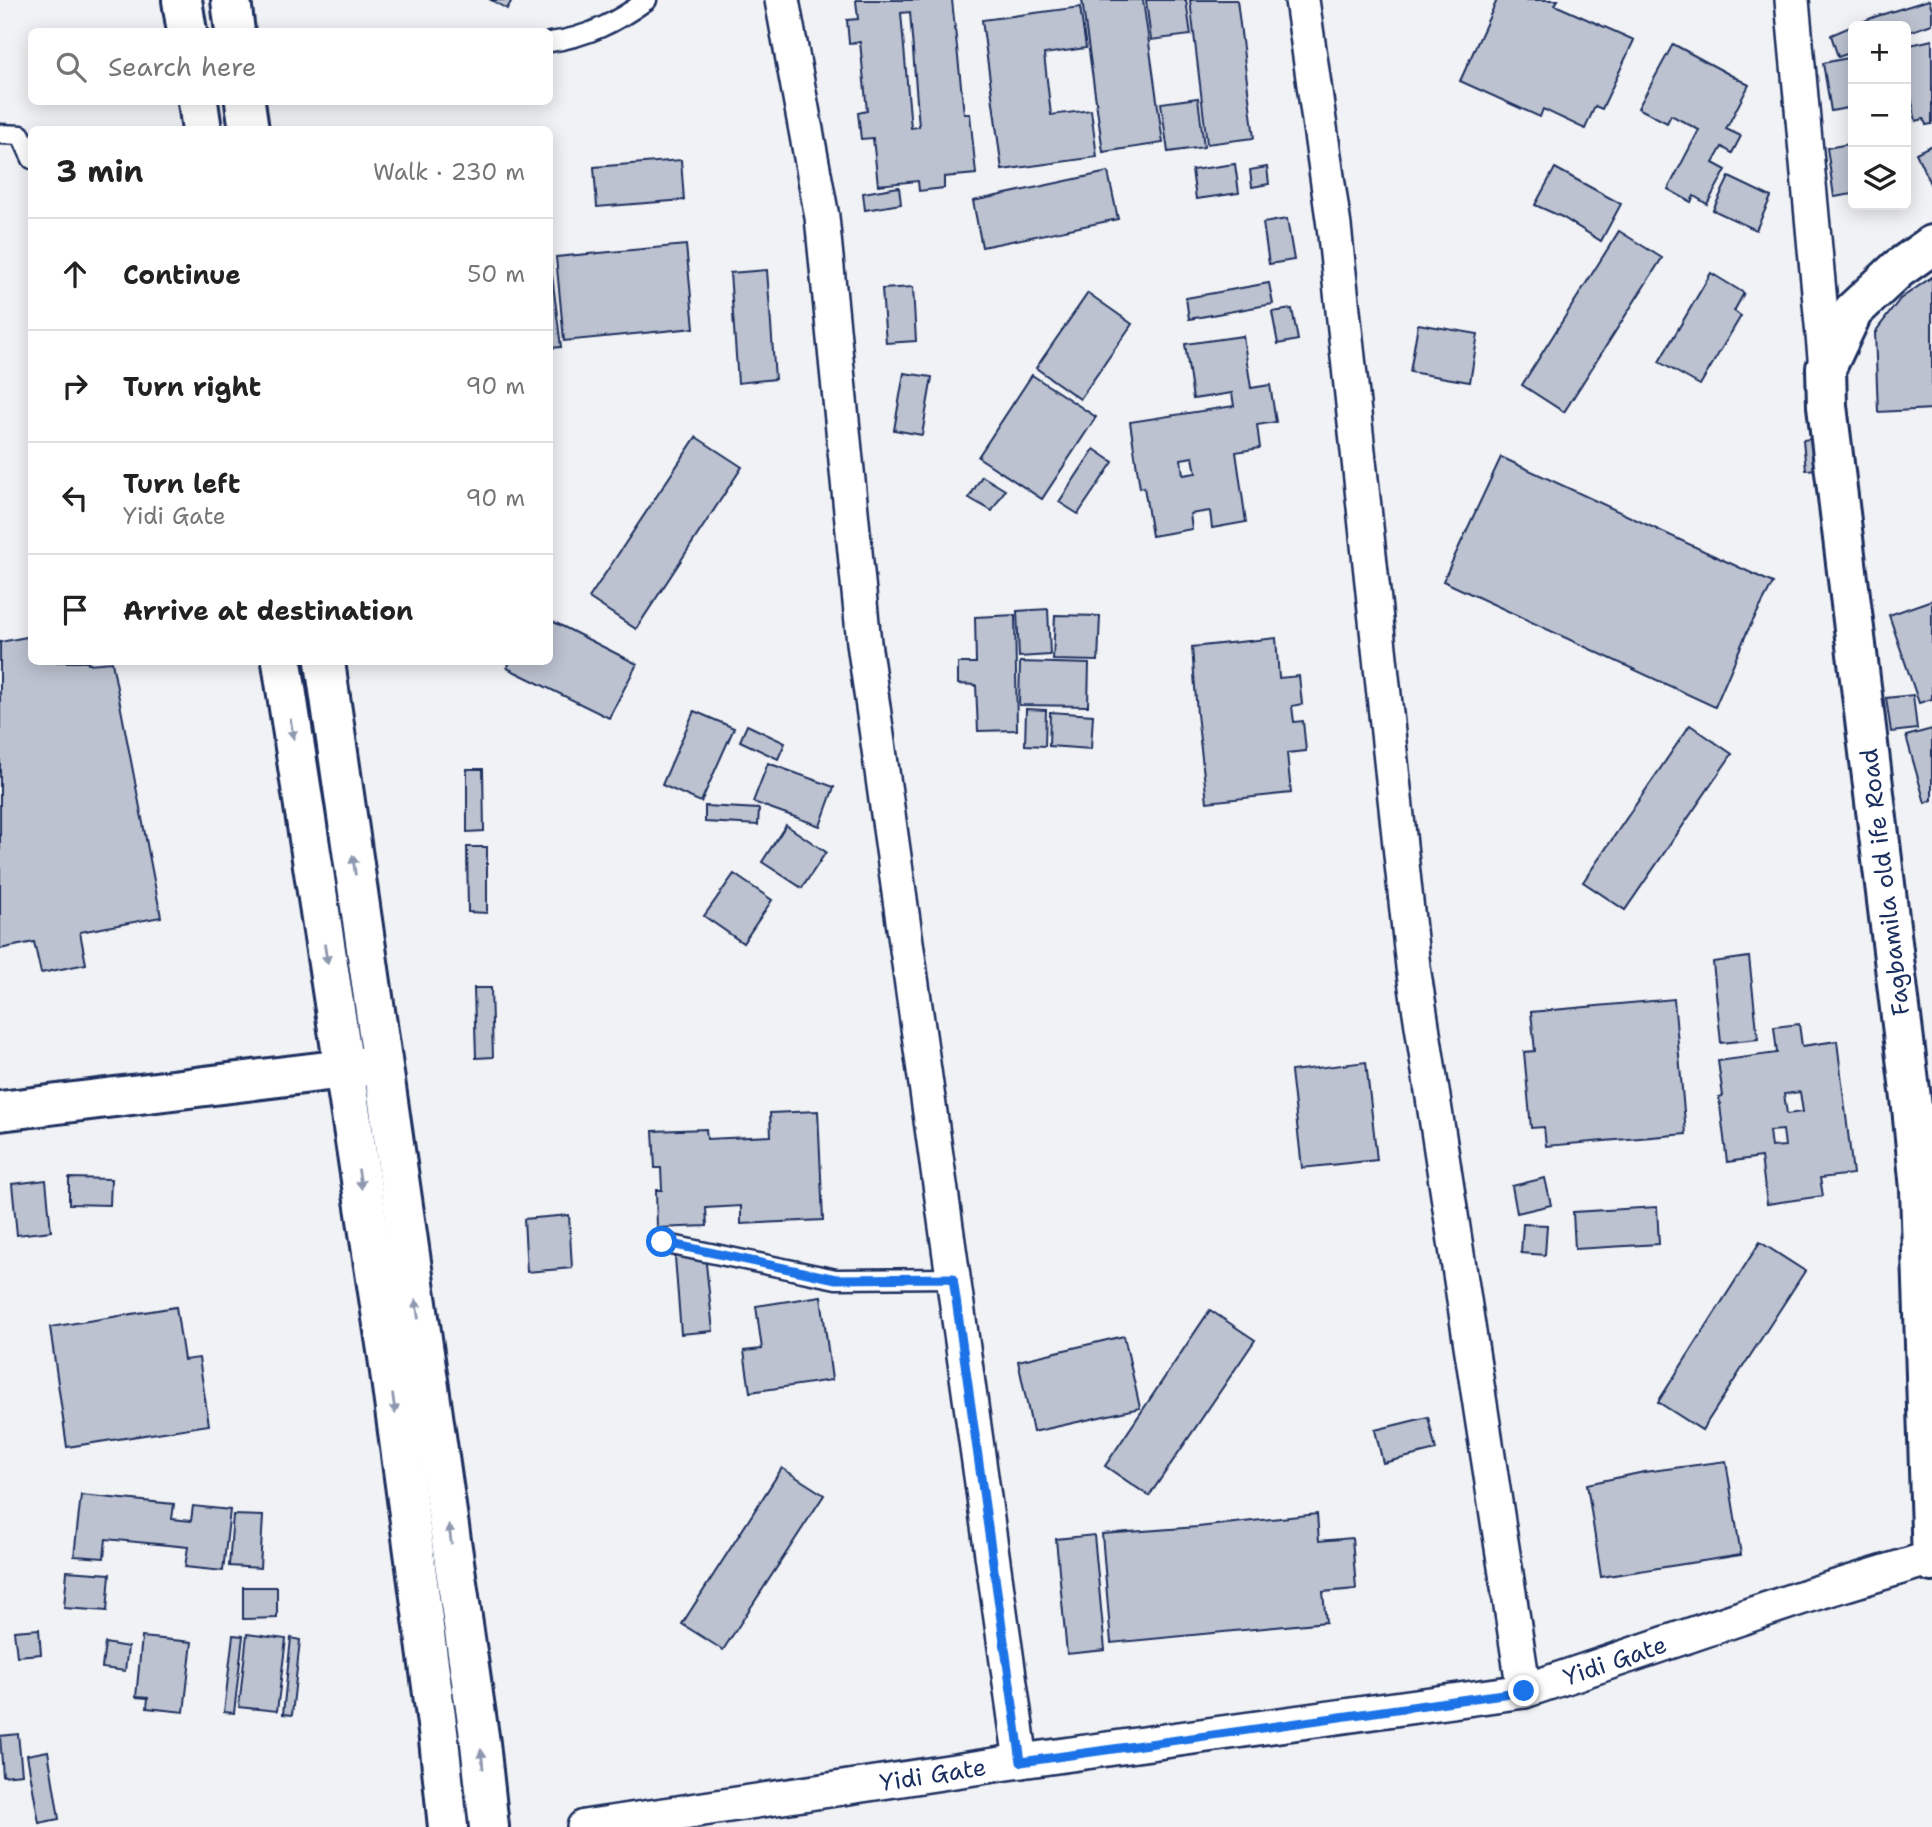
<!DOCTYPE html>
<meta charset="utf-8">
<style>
body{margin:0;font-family:"Shantell Sans",sans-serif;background:#f2f2f2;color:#222}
.controls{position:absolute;right:21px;top:21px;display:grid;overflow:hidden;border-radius:10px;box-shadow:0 4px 18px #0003}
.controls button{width:63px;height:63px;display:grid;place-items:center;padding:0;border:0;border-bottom:2px solid #e0e0e0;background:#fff;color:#222;font:35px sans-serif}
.stop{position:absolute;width:21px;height:21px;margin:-16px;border:5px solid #1a73e8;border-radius:50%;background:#fff}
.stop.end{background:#1a73e8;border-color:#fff;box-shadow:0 2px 7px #0008}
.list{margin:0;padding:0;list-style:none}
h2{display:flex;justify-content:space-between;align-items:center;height:91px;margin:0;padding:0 28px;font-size:30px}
h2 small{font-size:23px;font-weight:400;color:#767676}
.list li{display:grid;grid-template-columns:46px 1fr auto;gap:21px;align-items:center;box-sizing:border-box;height:112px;padding:0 28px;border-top:2px solid #e0e0e0}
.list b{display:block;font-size:26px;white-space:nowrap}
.list p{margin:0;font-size:23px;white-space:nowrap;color:#767676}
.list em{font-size:23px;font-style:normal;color:#767676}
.icon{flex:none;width:38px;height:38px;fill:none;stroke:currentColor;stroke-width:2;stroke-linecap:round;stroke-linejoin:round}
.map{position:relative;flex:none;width:1932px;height:1827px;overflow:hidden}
.search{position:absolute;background:#fff;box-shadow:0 4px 18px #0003;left:28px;top:28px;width:525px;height:77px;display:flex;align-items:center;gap:18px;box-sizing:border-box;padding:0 24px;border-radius:10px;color:#767676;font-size:26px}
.panel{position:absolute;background:#fff;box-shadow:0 4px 18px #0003;left:28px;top:126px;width:525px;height:539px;border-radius:10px}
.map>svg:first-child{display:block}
.building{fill:#bcc2d0;stroke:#1b2f5e;stroke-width:2;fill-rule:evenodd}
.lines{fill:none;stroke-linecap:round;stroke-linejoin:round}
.lane-casing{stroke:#1b2f5e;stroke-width:23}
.street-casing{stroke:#1b2f5e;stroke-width:38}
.secondary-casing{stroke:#1b2f5e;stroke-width:44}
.highway-casing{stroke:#1b2f5e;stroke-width:44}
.lane{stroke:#fff;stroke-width:18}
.street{stroke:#fff;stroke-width:33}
.secondary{stroke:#fff;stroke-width:38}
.highway{stroke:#fff;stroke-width:38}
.oneway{fill:#8d97ae}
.route{stroke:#1a73e8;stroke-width:9}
.labels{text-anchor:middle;stroke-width:5;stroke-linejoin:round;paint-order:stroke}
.street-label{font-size:24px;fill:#1b2f5e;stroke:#fff}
</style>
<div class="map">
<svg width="1932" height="1827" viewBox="0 0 1932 1827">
<rect width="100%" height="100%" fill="#f1f2f5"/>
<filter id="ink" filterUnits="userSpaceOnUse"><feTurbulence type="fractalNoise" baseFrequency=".0143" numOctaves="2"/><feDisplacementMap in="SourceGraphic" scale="14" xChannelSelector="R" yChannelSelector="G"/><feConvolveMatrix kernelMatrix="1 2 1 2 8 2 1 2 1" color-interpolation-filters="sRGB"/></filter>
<g filter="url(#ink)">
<g class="building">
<path d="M491,0H512L507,9Z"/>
<path d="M856,0H952L964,114H970L976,174L944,177V188L919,191L918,181L878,185L873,138L861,139L858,113L867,111L860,42L849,43L847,20L858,19ZM910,12L919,127L911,128L901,13Z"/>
<path d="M1082,0H1143L1163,143L1103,152Z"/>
<path d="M1146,0H1186L1191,35L1151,40Z"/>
<path d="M1190,0H1237L1254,138L1207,144Z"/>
<path d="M1497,0H1558L1555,5L1634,40L1602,109L1595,106L1585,129L1543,109L1540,117L1460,81Z"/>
<path d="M1929,0L1932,9V24L1906,33V26H1853V52L1838,57L1831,35L1874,17Z"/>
<path d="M1080,7L1086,48L1044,54L1051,115L1091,110L1097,157L1002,170L982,20Z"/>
<path d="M1932,40V124L1926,125L1924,119L1916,121L1910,93L1906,94V46Z"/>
<path d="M1673,44L1749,85L1726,129L1741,136L1732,153L1722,147L1713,163L1726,170L1707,204L1694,196L1691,202L1668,189L1699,130L1671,115L1667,123L1638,108Z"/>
<path d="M1853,57V107L1831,111L1823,63Z"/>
<path d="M1198,98L1204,147L1168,152L1161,103Z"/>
<path d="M1849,144L1853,173V194L1834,197L1827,148Z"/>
<path d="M1932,145V188L1916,153Z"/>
<path d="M681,160L684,200L597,207L594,167Z"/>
<path d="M1235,164L1239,193L1196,199L1192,170Z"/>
<path d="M1267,167L1269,184L1252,187L1250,170Z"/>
<path d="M1555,168L1621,204L1601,241L1562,217L1535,205Z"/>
<path d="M1108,172L1118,219L982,247L973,201Z"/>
<path d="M1729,177L1771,197L1756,230L1713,210Z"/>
<path d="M899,187L901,204L865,210L863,193Z"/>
<path d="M1287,219L1294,260L1269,264L1263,223Z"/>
<path d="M1619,231L1662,258L1564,412L1522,385Z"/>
<path d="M686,245L694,328L564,341L556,257Z"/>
<path d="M550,259L561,347L550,348Z"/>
<path d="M767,270L775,379L738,383L730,273Z"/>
<path d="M1711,273L1744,293L1734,311L1741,316L1700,385L1659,362Z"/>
<path d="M1932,277V409L1878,412L1875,332H1878L1876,331L1900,299Z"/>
<path d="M1269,283L1273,304L1189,319L1186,298Z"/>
<path d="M913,287L916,341L886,343L882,289Z"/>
<path d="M1088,293L1132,324L1080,399L1036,368Z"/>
<path d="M1292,309L1298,340L1278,344L1272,312Z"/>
<path d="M1418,324L1478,334L1470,382L1410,372Z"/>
<path d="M1243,336L1251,388L1270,385L1276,422L1257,425L1260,448L1236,452L1246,522L1212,528L1210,511L1190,514L1192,529L1152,536L1144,487L1140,488L1130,422L1234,406L1232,393L1193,399L1185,344ZM1193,457L1196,473L1183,475L1181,459Z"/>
<path d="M904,373L932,377L922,435L894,430Z"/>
<path d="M1032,375L1096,417L1042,499L978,457Z"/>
<path d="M1828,436L1831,468L1806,470L1803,440Z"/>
<path d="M696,437L742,467L636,629L589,598Z"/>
<path d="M1094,449L1113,462L1078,514L1059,502Z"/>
<path d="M1501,457L1773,583L1747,632L1715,707L1443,581Z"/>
<path d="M982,476L1005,490L992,511L969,498Z"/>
<path d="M1932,600V699L1919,703L1889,615Z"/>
<path d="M1048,609L1050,655L1019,657L1017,611Z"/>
<path d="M1015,615L1017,730L978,731L976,685L958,684V663H976L975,617Z"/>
<path d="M1055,615L1100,616L1098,661L1053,660Z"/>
<path d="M550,620L637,664L609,718L507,668L510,662H550Z"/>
<path d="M32,636V662H88V664L112,662L161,917L80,932L86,964L41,973L34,942L0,949V642Z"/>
<path d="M1276,638L1279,678L1299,676L1302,704L1292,706L1294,722L1303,721L1306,751L1287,753L1291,793L1207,802L1197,714L1192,647Z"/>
<path d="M1020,662L1089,664L1088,706L1019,705Z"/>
<path d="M1913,695L1917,729L1891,732L1886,698Z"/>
<path d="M1026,709L1046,710L1045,746L1025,745Z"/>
<path d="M694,711L734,728L701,802L662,785Z"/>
<path d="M1050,712L1093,715L1091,749L1049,746Z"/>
<path d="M747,725L785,743L778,759L740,741Z"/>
<path d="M1690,725L1732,754L1625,910L1583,882Z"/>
<path d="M1932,729V800L1925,803L1906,736Z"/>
<path d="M768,763L834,787L820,826L753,802Z"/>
<path d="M467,769H483L484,831L467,832Z"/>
<path d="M705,806L759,809L758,825L705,822Z"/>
<path d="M786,825L826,852L802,888L762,862Z"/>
<path d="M467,847H487V913L468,912Z"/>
<path d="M734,874L772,900L743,943L704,916Z"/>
<path d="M1749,957L1758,1039L1721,1043L1713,962Z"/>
<path d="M474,988H491L493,1057L476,1058Z"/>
<path d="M1674,999L1686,1134L1546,1146L1544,1127L1531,1128L1524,1052L1535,1051L1531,1012Z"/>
<path d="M1799,1024L1802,1046L1837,1041L1853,1174L1820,1178L1823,1196L1767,1204L1761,1157L1727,1162L1719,1097L1723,1096L1718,1061L1777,1053L1774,1027ZM1800,1092L1803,1112L1787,1114L1784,1094ZM1783,1130L1785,1146L1771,1147L1769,1131Z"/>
<path d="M1366,1062L1377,1160L1302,1168L1291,1071Z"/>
<path d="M818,1111L823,1220L741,1224V1206L706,1208L707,1226L657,1228L656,1190H662L661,1168H655L653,1131L706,1129L707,1139L771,1136L770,1113Z"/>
<path d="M69,1178L111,1179L110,1205L69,1204Z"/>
<path d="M1545,1178L1551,1205L1517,1213L1512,1186Z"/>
<path d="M46,1180L51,1231L17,1235L12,1184Z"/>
<path d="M1657,1207L1659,1244L1575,1249L1573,1212Z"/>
<path d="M569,1215L572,1268L527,1272L524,1219Z"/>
<path d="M1523,1224L1547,1225L1545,1255L1521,1253Z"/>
<path d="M1760,1242L1805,1271L1702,1430L1658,1402Z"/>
<path d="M705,1254L713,1331L681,1334L675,1257Z"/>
<path d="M821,1296L832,1380L750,1392L744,1351L762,1349L756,1306Z"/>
<path d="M176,1307L184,1360L199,1358L209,1425L67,1447L50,1327Z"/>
<path d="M1210,1310L1255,1340L1149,1496L1105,1466Z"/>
<path d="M1124,1336L1140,1408L1033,1432L1018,1361Z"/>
<path d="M1428,1417L1436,1450L1383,1463L1375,1430Z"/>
<path d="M1726,1461L1741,1555L1601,1577L1587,1484L1644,1472Z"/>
<path d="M782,1468L824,1495L723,1650L682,1624Z"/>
<path d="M81,1495L174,1504L172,1519L191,1521L193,1506L230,1510L223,1571L185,1567L188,1547L106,1539L104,1558L74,1556Z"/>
<path d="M1317,1514L1319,1541L1352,1538L1356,1589L1323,1592L1326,1622L1111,1643L1102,1534L1198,1527Z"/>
<path d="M233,1515L263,1516L260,1568L229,1566Z"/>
<path d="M1094,1535L1105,1650L1067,1654L1056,1539Z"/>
<path d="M67,1571L110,1574L107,1611L64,1608Z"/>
<path d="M243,1587H277V1618L243,1619Z"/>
<path d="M39,1629L41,1654L17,1656L14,1631Z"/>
<path d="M247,1634L286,1639L277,1711L239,1707Z"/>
<path d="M233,1635L243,1636L234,1713L224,1712Z"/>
<path d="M142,1637L192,1642L184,1712L147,1708L148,1698L136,1697Z"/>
<path d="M291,1638L300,1640L292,1715L283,1714Z"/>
<path d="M105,1643L128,1647L125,1671L102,1668Z"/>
<path d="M18,1734L22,1774L3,1776L0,1736Z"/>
<path d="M48,1751L59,1819L39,1823L27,1755Z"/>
</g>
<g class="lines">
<g class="lane-casing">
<g id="lane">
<path d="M550,42C588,37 616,22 647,0"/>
<path d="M0,134L21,135L32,159"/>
<path d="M662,1243L836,1279L953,1278"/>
</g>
</g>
<g class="street-casing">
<g id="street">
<path d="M782,0L822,217L864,643L1021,1761"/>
<path d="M1302,0L1334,226L1413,967L1524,1691"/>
<path d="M1792,0L1826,368"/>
<path d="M584,1827L1021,1761L1524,1691L1803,1597L1931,1558"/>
</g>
</g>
<g class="secondary-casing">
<g id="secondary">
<path d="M1932,245L1898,269L1853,311L1826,368L1827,406L1912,1107L1920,1189L1932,1562"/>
<path d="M0,1111L377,1065"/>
</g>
</g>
<g class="highway-casing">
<g id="highway">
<path d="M182,0L187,32"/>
<path d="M231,0L235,32"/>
<path d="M198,102L202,130"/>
<path d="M245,102L249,130"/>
<path d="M282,662L388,1357L439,1739L448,1827"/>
<path d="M325,662L480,1743L489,1827"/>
</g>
</g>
<use href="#lane" class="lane"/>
<use href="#street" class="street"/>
<use href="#secondary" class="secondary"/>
<use href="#highway" class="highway"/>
</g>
<defs><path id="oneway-solid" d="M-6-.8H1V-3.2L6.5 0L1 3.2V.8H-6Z" transform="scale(1.75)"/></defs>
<g class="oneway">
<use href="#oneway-solid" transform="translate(292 729) rotate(81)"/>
<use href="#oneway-solid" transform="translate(354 865) rotate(-98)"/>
<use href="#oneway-solid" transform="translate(326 954) rotate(81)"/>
<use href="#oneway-solid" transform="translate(360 1179) rotate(81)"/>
<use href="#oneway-solid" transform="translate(417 1309) rotate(-98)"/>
<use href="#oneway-solid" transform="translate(394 1404) rotate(82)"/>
<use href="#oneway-solid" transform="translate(450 1534) rotate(-98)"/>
<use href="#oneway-solid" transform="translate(482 1759) rotate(-96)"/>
</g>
</g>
<g class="lines" filter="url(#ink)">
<path class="route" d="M662,1242L836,1279L953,1278L1021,1762L1524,1691"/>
</g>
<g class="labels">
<g class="street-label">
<text transform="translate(1885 882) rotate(-97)" y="8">Fagbamila old ife Road</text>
<text transform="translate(1615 1661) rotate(-19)" y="8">Yidi Gate</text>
<text transform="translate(933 1775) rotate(-9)" y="8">Yidi Gate</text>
</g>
</g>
</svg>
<div class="controls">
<button>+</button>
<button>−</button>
<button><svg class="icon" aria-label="layers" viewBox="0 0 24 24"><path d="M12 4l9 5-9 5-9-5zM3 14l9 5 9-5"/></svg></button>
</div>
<div class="stop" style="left:662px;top:1242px"></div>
<div class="stop end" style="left:1524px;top:1691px"></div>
<div class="search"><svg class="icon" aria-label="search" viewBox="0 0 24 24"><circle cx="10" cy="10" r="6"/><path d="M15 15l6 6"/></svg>Search here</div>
<section class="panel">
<h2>3 min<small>Walk · 230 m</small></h2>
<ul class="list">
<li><svg class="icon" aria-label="ahead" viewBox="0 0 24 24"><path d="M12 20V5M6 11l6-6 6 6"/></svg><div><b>Continue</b></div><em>50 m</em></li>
<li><svg class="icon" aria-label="right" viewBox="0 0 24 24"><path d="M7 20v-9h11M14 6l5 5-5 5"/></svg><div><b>Turn right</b></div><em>90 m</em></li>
<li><svg class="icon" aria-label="left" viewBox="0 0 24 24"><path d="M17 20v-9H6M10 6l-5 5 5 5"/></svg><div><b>Turn left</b><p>Yidi Gate</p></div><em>90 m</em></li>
<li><svg class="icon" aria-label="arrive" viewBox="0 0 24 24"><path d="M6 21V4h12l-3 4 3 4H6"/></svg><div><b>Arrive at destination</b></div></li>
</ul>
</section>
</div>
